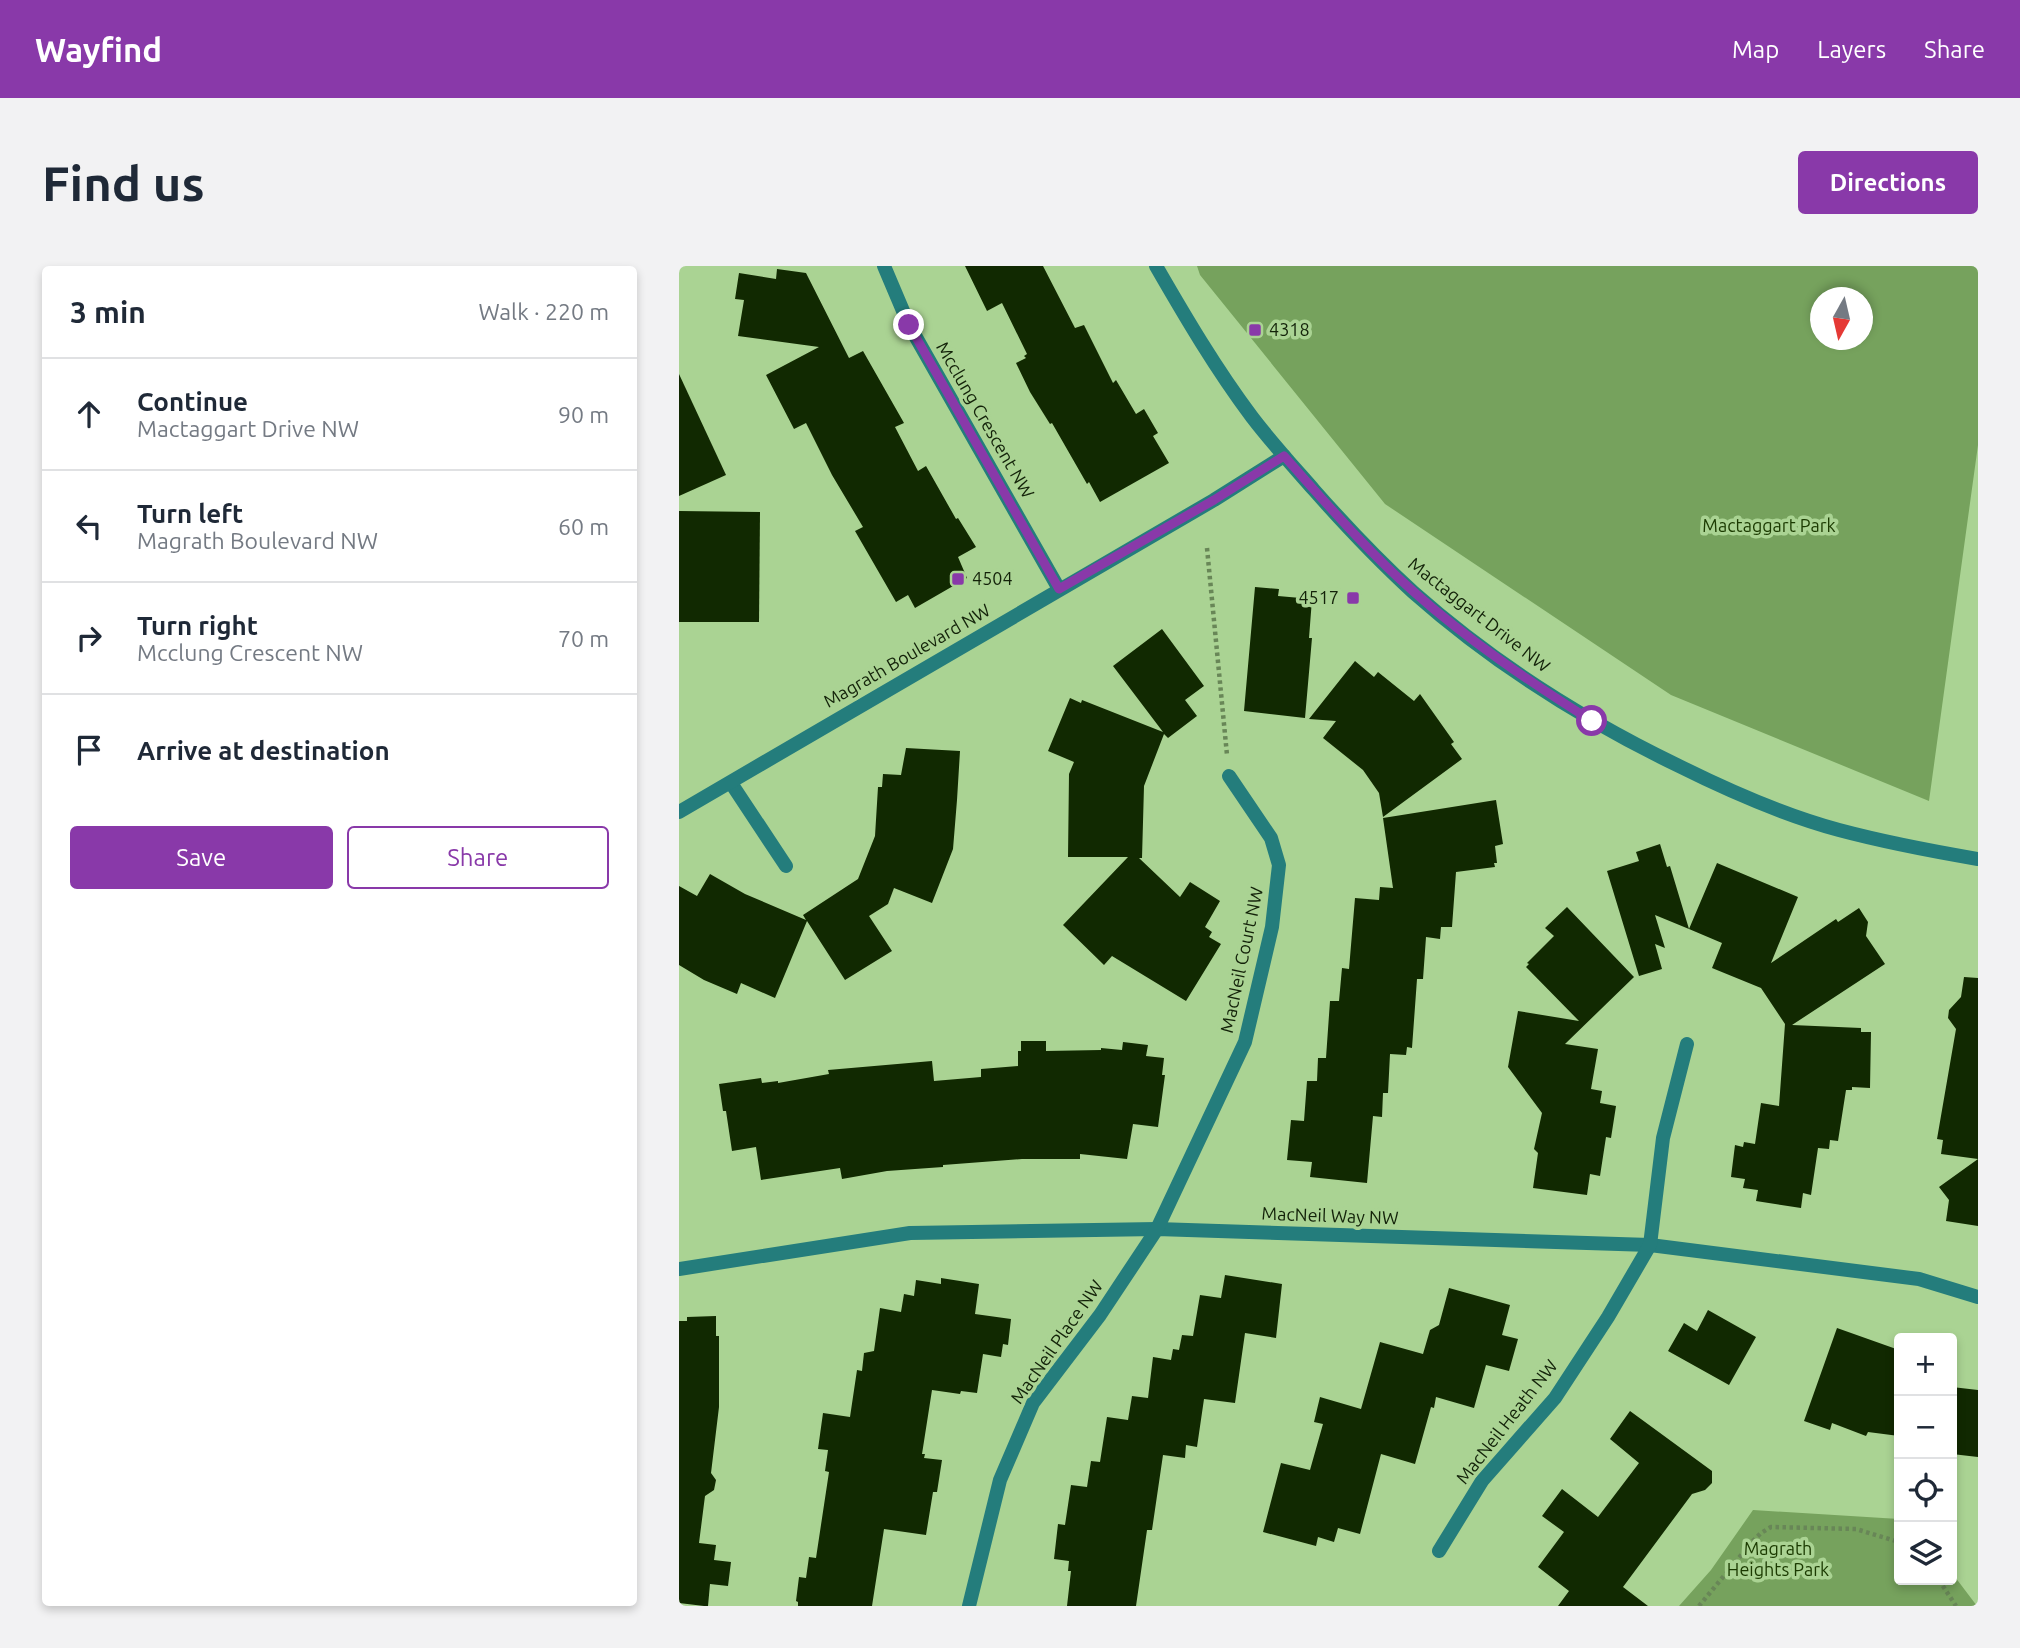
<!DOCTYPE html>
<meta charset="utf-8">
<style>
body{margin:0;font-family:Ubuntu,sans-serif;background:#f2f2f3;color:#1f2937}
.controls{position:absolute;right:21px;bottom:21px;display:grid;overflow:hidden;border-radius:7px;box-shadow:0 4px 10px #0003}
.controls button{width:63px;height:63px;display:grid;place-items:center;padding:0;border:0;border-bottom:2px solid #e0e1e3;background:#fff;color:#1f2937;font:35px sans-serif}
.compass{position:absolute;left:1131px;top:21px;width:63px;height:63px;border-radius:50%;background:#fff;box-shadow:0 4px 10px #0003;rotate:188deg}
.stop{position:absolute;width:21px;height:21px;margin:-16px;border:5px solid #8939a9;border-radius:50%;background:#fff}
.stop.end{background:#8939a9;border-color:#fff;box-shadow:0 2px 7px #0008}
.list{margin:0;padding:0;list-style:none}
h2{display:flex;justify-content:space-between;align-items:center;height:91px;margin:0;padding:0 28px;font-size:30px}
h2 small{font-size:23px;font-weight:400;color:#747a83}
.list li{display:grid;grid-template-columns:46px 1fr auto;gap:21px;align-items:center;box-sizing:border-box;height:112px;padding:0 28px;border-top:2px solid #e0e1e3}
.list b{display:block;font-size:26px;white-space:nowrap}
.list p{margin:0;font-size:23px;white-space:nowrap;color:#747a83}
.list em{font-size:23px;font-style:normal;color:#747a83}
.actions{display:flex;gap:14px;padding:21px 28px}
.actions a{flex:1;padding:16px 0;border:2px solid #8939a9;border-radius:7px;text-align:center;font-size:24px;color:#8939a9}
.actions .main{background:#8939a9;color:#fff}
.icon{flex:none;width:38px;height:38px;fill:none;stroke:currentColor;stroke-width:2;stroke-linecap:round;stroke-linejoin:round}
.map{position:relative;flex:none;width:1299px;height:1340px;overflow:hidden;border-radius:7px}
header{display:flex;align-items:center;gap:42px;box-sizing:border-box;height:98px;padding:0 35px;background:#8939a9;color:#fff}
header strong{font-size:33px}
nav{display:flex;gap:38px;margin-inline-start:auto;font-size:24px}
.intro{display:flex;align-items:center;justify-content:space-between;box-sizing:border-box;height:168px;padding:0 42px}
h1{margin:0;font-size:49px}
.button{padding:18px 32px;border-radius:7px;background:#8939a9;color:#fff;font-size:24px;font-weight:700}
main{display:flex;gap:42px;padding:0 42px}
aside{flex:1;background:#fff;border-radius:7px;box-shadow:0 4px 10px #0003}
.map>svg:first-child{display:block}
.green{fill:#76a25d;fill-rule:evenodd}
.building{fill:#112901}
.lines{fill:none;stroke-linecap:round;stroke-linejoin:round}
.path{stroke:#688657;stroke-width:4.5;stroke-dasharray:3.5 3.5;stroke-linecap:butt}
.minor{stroke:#247d7c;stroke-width:14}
.tertiary{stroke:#247d7c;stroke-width:14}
.route{stroke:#8939a9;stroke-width:9}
.poi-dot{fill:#8939a9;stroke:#aad393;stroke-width:2.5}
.labels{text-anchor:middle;stroke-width:7;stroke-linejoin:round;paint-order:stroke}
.poi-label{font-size:18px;fill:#132209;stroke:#aad393;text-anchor:start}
.street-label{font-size:18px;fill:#132209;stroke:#aad393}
.park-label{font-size:18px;fill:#1b3a01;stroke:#aad393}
</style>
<header>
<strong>Wayfind</strong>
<nav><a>Map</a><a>Layers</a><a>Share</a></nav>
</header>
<div class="intro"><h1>Find us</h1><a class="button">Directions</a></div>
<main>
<aside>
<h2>3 min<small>Walk · 220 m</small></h2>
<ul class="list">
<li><svg class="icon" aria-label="ahead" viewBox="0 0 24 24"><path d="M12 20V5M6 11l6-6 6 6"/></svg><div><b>Continue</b><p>Mactaggart Drive NW</p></div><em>90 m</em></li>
<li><svg class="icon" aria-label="left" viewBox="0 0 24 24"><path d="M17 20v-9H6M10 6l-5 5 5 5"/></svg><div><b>Turn left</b><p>Magrath Boulevard NW</p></div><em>60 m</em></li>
<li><svg class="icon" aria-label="right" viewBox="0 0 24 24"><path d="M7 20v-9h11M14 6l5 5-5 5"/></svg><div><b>Turn right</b><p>Mcclung Crescent NW</p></div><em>70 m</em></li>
<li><svg class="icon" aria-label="arrive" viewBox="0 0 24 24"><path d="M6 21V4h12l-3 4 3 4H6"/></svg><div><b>Arrive at destination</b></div></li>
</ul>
<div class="actions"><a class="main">Save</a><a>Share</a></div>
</aside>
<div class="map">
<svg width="1299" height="1340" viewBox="0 0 1299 1340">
<rect width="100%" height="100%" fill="#aad393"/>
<g class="green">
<path d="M518,0H1299V179L1250,535L992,429L706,238L521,9ZM1142,32H1184V74H1142Z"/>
<path d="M1074,1244L1220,1253V1314H1273V1307L1298,1340H1000L1032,1304Z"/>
</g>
<g class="building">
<path d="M286,0H364L396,62L405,59L434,117L437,114L457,148L465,143L479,167L474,170L490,197L421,236L410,216L408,218L373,157L371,158L351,126L337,97L347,92L345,90L348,88L323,37L308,45Z"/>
<path d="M98,3L127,7L170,92L184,85L225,157L216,161L239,205L247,200L277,253L279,252L297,281L279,291L288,312L236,342L229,329L217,336L176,265L184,261L153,209L127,157L115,163L87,109L140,81L59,70L65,34L56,33L60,7L97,13Z"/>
<path d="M0,108L47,209L0,230Z"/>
<path d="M0,245L81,246L80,356H0Z"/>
<path d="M576,321L600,323L599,330L633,333L630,372H633L626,452L565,445Z"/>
<path d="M483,363L525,420L506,434L518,450L489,472L485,468L465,520L463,592H460L501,631L511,616L541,635L526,661L533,666L530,671L542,678L507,735L433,690L425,699L384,659L449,591H389L390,508L395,496L369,485L391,432L402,437L403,434L484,466L434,400Z"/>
<path d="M676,395L695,411L699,406L735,435L741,428L775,476L772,478L783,493L704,551L700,527L684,504L644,472L657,455L630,453Z"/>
<path d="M227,482L281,485L278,534L274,583L253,637L215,622L209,638L190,650L213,685L166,714L128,655L96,732L62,717L58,728L25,714L0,699V620L18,630L31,608L66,628L127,654L124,649L179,613L196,570L199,521H203L204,508L222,509Z"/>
<path d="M817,534L824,578L816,580L818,597H815L816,601L777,606L773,661H762L761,673L747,671L744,713H738L733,782L728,781L727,789L711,788L709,827H704L703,851L694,850L688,917L631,911L633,896L608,894L612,854L625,855L628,815H638L639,792H647L651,735H660L663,702L670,703L676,632L700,634L701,621L714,622L704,552Z"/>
<path d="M981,578L988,601L991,600L1010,663L976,649L986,682L976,678L983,703L960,710L928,605L960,595L957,586Z"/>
<path d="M1038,597L1119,631L1092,697L1157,653L1159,656L1180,642L1189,656L1187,670L1206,698L1113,759L1182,762V766H1192L1191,822L1173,821V824H1167L1159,875L1151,874L1150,883L1139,882L1132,929L1124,927L1122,942L1077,935L1079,924L1064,922L1066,913L1052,911L1056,879L1064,881L1065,876L1076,878L1082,837L1100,840L1106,758L1082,722L1033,702L1043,677L1010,663Z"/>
<path d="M888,641L955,711L886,778L919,783L912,823L923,825L921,837L937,840L932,872L927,871L921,910L911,908L908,929L854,922L859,887L855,883L863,847L829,801L839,745L900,755L847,701L850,698L848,697L875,670L866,662Z"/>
<path d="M1285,711L1299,712V960L1267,955L1270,934L1260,921L1299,893L1262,888L1264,874L1258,873L1277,763L1269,752L1270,744L1282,731Z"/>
<path d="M342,775H367V785L422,784V782L443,784L444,776L469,779L467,790L485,792L483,809H486L479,861L454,858L448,893L401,888V893H343L264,899V901L208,905L163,913L161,902L82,914L77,881L53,885L47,845H44L40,818L82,812L83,817L99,815V817L150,808L149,804L253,795L255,815L302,811V803L339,800V785H342Z"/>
<path d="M546,1009L603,1018L597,1072L566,1067L556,1137L525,1133L518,1181L507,1179L506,1192L484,1189L473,1264H468L457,1340H388L392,1305H389L390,1295L375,1293L379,1258L386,1259L392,1219L408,1221L412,1195L421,1196L428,1151L449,1154L453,1130L469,1132L474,1091L492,1094L494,1083L500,1084L503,1069L514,1070L521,1029L542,1032Z"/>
<path d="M262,1012L300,1018L296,1048L332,1053L329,1079L324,1078L322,1091L304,1088L298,1127L282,1125L281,1128L253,1124L243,1188H246L245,1192L263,1194L258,1226H254L247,1269L205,1263L193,1340H119V1336L117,1335L120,1311L127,1312L130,1291L137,1292L150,1206L146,1205L149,1184L139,1183L144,1147L171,1151L178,1104L183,1105L185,1087L195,1085L201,1042L222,1046L225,1028L235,1030L237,1014L262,1018Z"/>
<path d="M770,1022L831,1039L823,1069L839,1073L830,1105L807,1099L795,1142L757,1131L755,1142L752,1141L736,1198L702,1188L681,1268L659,1262L655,1276L639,1271L637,1280L584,1266L602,1197L631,1204L644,1158L635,1156L641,1131L682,1143L701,1076L744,1088L751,1064L760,1059Z"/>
<path d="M1029,1044L1077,1071L1050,1119L989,1085L1005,1057L1018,1065Z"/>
<path d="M37,1050V1070H40V1141L32,1207L37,1214L35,1224L26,1230L20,1277L37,1279L35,1294L52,1296L49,1320L31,1318L29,1340H25L0,1337V1055H8V1051Z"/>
<path d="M1158,1062L1220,1084V1170L1189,1166L1187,1170L1153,1157L1151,1164L1125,1155Z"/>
<path d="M1273,1121L1299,1124V1191L1273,1188Z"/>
<path d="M951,1145L1033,1205V1217L1026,1224L1013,1228L944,1321L969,1340H879L890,1325L859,1301L885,1266L863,1250L883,1223L919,1251L960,1197L931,1173Z"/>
</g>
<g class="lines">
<g class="path">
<path d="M528,282L548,489"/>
<path d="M1260,1314L1277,1340"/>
<path d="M1020,1340L1073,1276L1082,1267L1092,1261L1177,1263L1220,1276"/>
</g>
<g class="minor">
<path d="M205,0L230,59L380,323"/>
<path d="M52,517L107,600"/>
<path d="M0,1003L231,967L478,963L971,979L1240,1013L1299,1031"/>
<path d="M760,1285L803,1215L876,1132L929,1051L971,979L984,872L1008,778"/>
<path d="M290,1340L321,1214L354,1137L421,1049L478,963L566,776L593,661L600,599L592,572L550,510"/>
</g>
<g class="tertiary">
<path d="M477,0C507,52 537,103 573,151C592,176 614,200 635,224C666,259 699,294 734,326C813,396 903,453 998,499C1050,525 1104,549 1160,564C1205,576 1252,585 1299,593"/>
<path d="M0,546L535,234L605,190"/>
</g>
</g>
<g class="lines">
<path class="route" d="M230,59L380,323L535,234L605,190C647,237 688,285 735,326C790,375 851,416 913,455"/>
</g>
<g class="poi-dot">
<rect x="569" y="57" width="14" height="14" rx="3.5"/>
<rect x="272" y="306" width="14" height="14" rx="3.5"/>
<rect x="667" y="325" width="14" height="14" rx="3.5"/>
</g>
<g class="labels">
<g class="poi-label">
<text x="590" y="70">4318</text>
<text x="293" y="319">4504</text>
<text x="660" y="338" text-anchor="end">4517</text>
</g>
<g class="street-label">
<text transform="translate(306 154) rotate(60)" y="6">Mcclung Crescent NW</text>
<text transform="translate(800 349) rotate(38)" y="6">Mactaggart Drive NW</text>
<text transform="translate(228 390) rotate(-30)" y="6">Magrath Boulevard NW</text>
<text transform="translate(563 694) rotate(-78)" y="6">MacNeil Court NW</text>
<text transform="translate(651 950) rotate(2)" y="6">MacNeil Way NW</text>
<text transform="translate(378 1076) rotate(-55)" y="6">MacNeil Place NW</text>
<text transform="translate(828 1156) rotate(-52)" y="6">MacNeil Heath NW</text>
</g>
<g class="park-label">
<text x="1090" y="266">Mactaggart Park</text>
<text x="1099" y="1289">Magrath<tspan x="1099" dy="21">Heights Park</tspan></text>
</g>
</g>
</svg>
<div class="controls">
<button>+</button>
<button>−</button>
<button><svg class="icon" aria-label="locate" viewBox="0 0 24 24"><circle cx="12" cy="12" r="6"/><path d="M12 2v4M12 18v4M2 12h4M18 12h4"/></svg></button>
<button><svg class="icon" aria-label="layers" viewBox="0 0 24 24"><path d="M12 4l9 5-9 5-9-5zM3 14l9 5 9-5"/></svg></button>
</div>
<svg class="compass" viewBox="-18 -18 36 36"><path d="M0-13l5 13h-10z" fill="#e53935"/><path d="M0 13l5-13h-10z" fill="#747a83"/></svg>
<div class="stop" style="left:913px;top:455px"></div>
<div class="stop end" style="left:230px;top:59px"></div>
</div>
</main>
